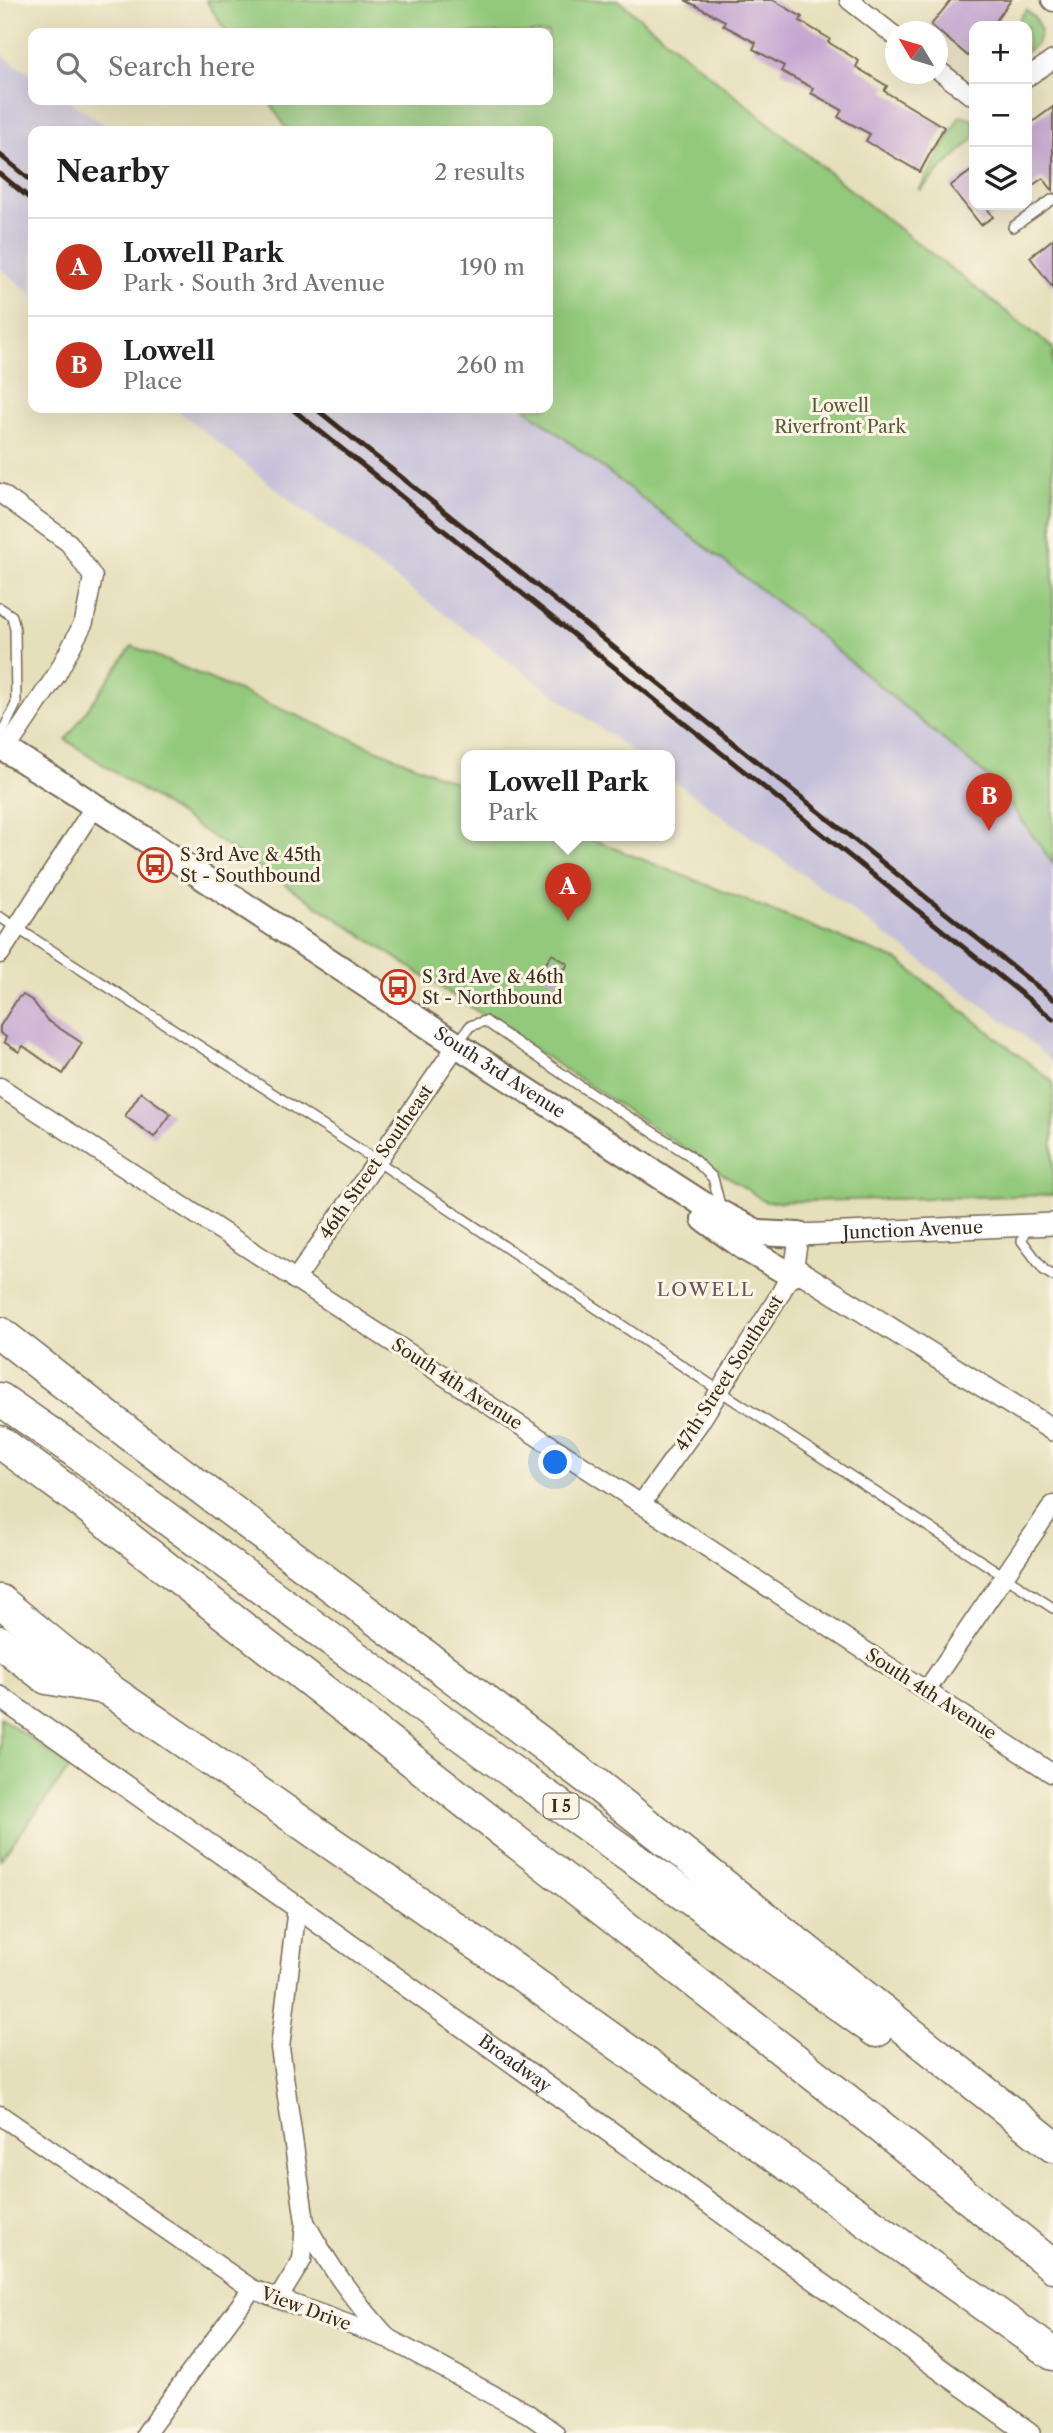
<!DOCTYPE html>
<meta charset="utf-8">
<style>
body{margin:0;font-family:"Libre Caslon Text",serif;background:#f2f2f2;color:#202124}
.controls{position:absolute;right:21px;top:21px;display:grid;overflow:hidden;border-radius:14px;box-shadow:0 7px 28px #0002}
.controls button{width:63px;height:63px;display:grid;place-items:center;padding:0;border:0;border-bottom:2px solid #e0e0e0;background:#fff;color:#202124;font:35px sans-serif}
.compass{position:absolute;left:885px;top:21px;width:63px;height:63px;border-radius:50%;background:#fff;box-shadow:0 7px 28px #0002;rotate:308deg}
.you{position:absolute;left:556px;top:1463px;width:24px;height:24px;margin:-18px;border:5px solid #fff;border-radius:50%;background:#1a73e8;box-shadow:0 0 0 10px #1a73e833}
.badge{display:grid;place-items:center;width:46px;height:46px;border-radius:50%;background:#c8321e;color:#fff;font-size:23px;font-weight:700}
.pin{position:absolute;translate:-50% -58px;filter:drop-shadow(0 2px 4px #0008)}
.pin::after{content:'';position:absolute;top:37px;width:24px;height:21px;background:inherit;clip-path:polygon(0 0,100% 0,50% 100%)}
.popup{position:absolute;left:461px;top:750px;width:214px;height:91px;box-sizing:border-box;display:grid;place-content:center;border-radius:14px;background:#fff;filter:drop-shadow(0 2px 5px #0005);font-size:23px;white-space:nowrap;color:#757577}
.popup b{font-size:26px;color:#202124}
.popup::after{content:'';position:absolute;left:50%;top:100%;margin-left:-14px;border:14px solid transparent;border-top-color:#fff}
.list{margin:0;padding:0;list-style:none}
h2{display:flex;justify-content:space-between;align-items:center;height:91px;margin:0;padding:0 28px;font-size:30px}
h2 small{font-size:23px;font-weight:400;color:#757577}
.list li{display:grid;grid-template-columns:46px 1fr auto;gap:21px;align-items:center;box-sizing:border-box;height:98px;padding:0 28px;border-top:2px solid #e0e0e0}
.list b{display:block;font-size:26px;white-space:nowrap}
.list p{margin:0;font-size:23px;white-space:nowrap;color:#757577}
.list em{font-size:23px;font-style:normal;color:#757577}
.icon{flex:none;width:38px;height:38px;fill:none;stroke:currentColor;stroke-width:2;stroke-linecap:round;stroke-linejoin:round}
.map{position:relative;flex:none;width:1053px;height:2433px;overflow:hidden}
.search{position:absolute;background:#fff;box-shadow:0 7px 28px #0002;left:28px;top:28px;width:525px;height:77px;display:flex;align-items:center;gap:18px;box-sizing:border-box;padding:0 24px;border-radius:14px;color:#757577;font-size:26px}
.panel{position:absolute;background:#fff;box-shadow:0 7px 28px #0002;left:28px;top:126px;width:525px;height:287px;border-radius:14px}
.map>svg:first-child{display:block}
.industrial{fill:#c5c0da}
.green{fill:#93c97b;stroke:#677a4c;stroke-width:2}
.building{fill:#c4a5d1}
.lines{fill:none;stroke-linecap:round;stroke-linejoin:round}
.service-casing{stroke:#776955;stroke-width:12}
.minor-casing{stroke:#776955;stroke-width:21}
.tertiary-casing{stroke:#776955;stroke-width:24}
.secondary-casing{stroke:#776955;stroke-width:28}
.motorway-casing{stroke:#776955;stroke-width:35}
.service{stroke:#fff;stroke-width:9}
.minor{stroke:#fff;stroke-width:18}
.tertiary{stroke:#fff;stroke-width:21}
.secondary{stroke:#fff;stroke-width:24}
.motorway{stroke:#fff;stroke-width:32}
.rail{stroke:#3b2a1e;stroke-width:5}
.labels{text-anchor:middle;stroke-width:6;stroke-linejoin:round;paint-order:stroke}
.shield{fill:#fcf5e5;stroke:#75675a;stroke-width:2}
.shield-label{font-size:16px;font-weight:bold;fill:#3b2a1e}
.park-label{font-size:18px;fill:#555a3a;stroke:#fcf5e5}
.poi-label{font-size:18px;fill:#3b2a1e;stroke:#fcf5e5;text-anchor:start}
.street-label{font-size:18px;fill:#3b2a1e;stroke:#fcf5e5}
.neighbourhood-label{font-size:19px;letter-spacing:2px;fill:#6b555d;stroke:#fcf5e5}
</style>
<div class="map">
<svg width="1053" height="2433" viewBox="0 0 1053 2433">
<rect width="100%" height="100%" fill="#fcf5e5"/>
<filter id="ink" filterUnits="userSpaceOnUse"><feTurbulence type="fractalNoise" baseFrequency=".0143" numOctaves="2"/><feDisplacementMap in="SourceGraphic" scale="14" xChannelSelector="R" yChannelSelector="G"/><feConvolveMatrix kernelMatrix="1 2 1 2 8 2 1 2 1" color-interpolation-filters="sRGB"/></filter>
<filter id="wash" filterUnits="userSpaceOnUse"><feTurbulence type="fractalNoise" baseFrequency=".00686" numOctaves="4" result="noise"/><feDisplacementMap in="SourceGraphic" scale="28" xChannelSelector="R" yChannelSelector="G"/><feGaussianBlur stdDeviation="1.57" result="paint"/><feColorMatrix in="noise" values="0 0 0 0 0 0 0 0 0 0 0 0 0 0 0 0 0 1.4 0 .05"/><feComposite in="paint" operator="in"/></filter>
<g filter="url(#wash)">
<rect width="100%" height="100%" fill="#e6dfbb"/>
<g class="industrial">
<path d="M0,54L33,76V100H68L114,131H33V295L0,268Z"/>
<path d="M175,408H525L809,627L995,783L1053,864V1063L1019,1032L670,778V755H637L306,513Z"/>
</g>
<g class="green">
<path d="M206,0H618L875,210L1053,348V864L995,783L809,627L525,408H548V131H288L268,100H548V33H227Z"/>
<path d="M1026,10L1035,18L1041,31L1037,44L1027,52V26H1014Z"/>
<path d="M960,116L974,120V138L919,191Z"/>
<path d="M132,646L466,787V835H581L899,961L1053,1082V1195L766,1202L66,740Z"/>
<path d="M0,1717L70,1767L0,1860Z"/>
</g>
<g id="blocks">
<g class="building">
<path d="M685,0H773L802,17L800,21L830,39L828,42L859,61L856,67L887,86L884,91L944,127L920,172L866,141L870,134L838,117L842,110L811,93L813,88L781,71L784,66L753,49L756,43L723,25L725,21Z"/>
<path d="M951,0H1011L992,26H974V47L968,56L931,25Z"/>
<path d="M1053,107V191L1043,178L1027,189V126Z"/>
<path d="M974,169V205H985L993,217L981,225L950,186Z"/>
<path d="M1053,239V288L1030,257Z"/>
<path d="M552,954L568,964L555,983L540,973Z"/>
<path d="M23,995L33,1001L47,1020L82,1043L63,1074L23,1046L19,1052L4,1042L6,1037L0,1033V1026L18,998Z"/>
<path d="M141,1092L171,1114L154,1137L125,1116Z"/>
</g>
</g>
</g>
<g filter="url(#ink)">
<use href="#blocks" fill-opacity="0" stroke="#776955" stroke-width="2"/>
<g class="lines">
<g class="service-casing">
<g id="service">
<path d="M1013,227L1053,199"/>
<path d="M0,608L12,616L15,629L16,704L0,737"/>
<path d="M0,917L377,1161L720,1391L1053,1608"/>
<path d="M458,1043L470,1026L485,1021L580,1086L689,1155L713,1178L721,1209"/>
<path d="M1026,1226L1022,1241L1044,1270L1053,1276"/>
</g>
</g>
<g class="minor-casing">
<g id="minor">
<path d="M849,0L895,36"/>
<path d="M1051,0L1053,2"/>
<path d="M937,69L969,94L974,95"/>
<path d="M1027,77L1053,60"/>
<path d="M0,493L69,543L93,577L84,622L57,674L6,750"/>
<path d="M0,954L94,807"/>
<path d="M0,1087L641,1504L1053,1774"/>
<path d="M295,1280L457,1045"/>
<path d="M641,1504L700,1422L779,1296L794,1268L799,1235"/>
<path d="M926,1691L1053,1505"/>
<path d="M0,2115L252,2289L389,2339L527,2413L555,2433"/>
<path d="M305,2222C330,2268 353,2299 388,2338"/>
<path d="M278,2299L302,2260L305,2222L280,2048L297,1907"/>
<path d="M146,2433L252,2289"/>
</g>
</g>
<g class="tertiary-casing">
<g id="tertiary">
<path id="s1" d="M799,1235L1053,1224"/>
<path d="M794,1268L1053,1430"/>
<path id="s2" d="M0,1697L297,1907L1029,2433"/>
</g>
</g>
<g class="secondary-casing">
<g id="secondary">
<path id="s3" d="M0,746L69,789L457,1045L703,1204L759,1233L799,1235"/>
<path d="M704,1219L746,1249L791,1275"/>
</g>
</g>
<g class="motorway-casing">
<g id="motorway">
<path d="M0,1333L136,1439L597,1785L1053,2146"/>
<path d="M0,1399L75,1451L494,1759L876,2031"/>
<path d="M0,1442L74,1496L881,2127L1053,2266"/>
<path d="M0,1601L108,1689L502,1961L1053,2354"/>
<path d="M0,1642L47,1678L105,1688"/>
</g>
</g>
<use href="#service" class="service"/>
<use href="#minor" class="minor"/>
<use href="#tertiary" class="tertiary"/>
<use href="#secondary" class="secondary"/>
<use href="#motorway" class="motorway"/>
<g class="rail">
<path d="M0,155L33,182"/>
<path d="M0,174L33,201"/>
<path d="M291,408L1053,1019"/>
<path d="M315,408L1053,999"/>
</g>
</g>
</g>
<defs>
<g id="bus-ring" transform="scale(1.75)"><circle r="9.5" fill="#fcf5e5" stroke="#c8321e" stroke-width="1.5"/><path d="M-5-6H5V4H4V6H2V4H-2V6H-4V4H-5ZM-3.5-4V0h7V-4ZM-3.5 1.2v1.5H-2V1.2ZM2 1.2v1.5H3.5V1.2Z" fill="#c8321e"/></g>
</defs>
<g fill-rule="evenodd">
<use href="#bus-ring" x="155" y="865"/>
<use href="#bus-ring" x="398" y="987"/>
</g>
<g class="labels">
<rect class="shield" x="543.5" y="1793.5" width="35" height="25" rx="5"/>
<g class="shield-label">
<text x="561" y="1812">I 5</text>
</g>
<g class="park-label">
<text x="840" y="412">Lowell<tspan x="840" dy="21">Riverfront Park</tspan></text>
</g>
<g class="poi-label">
<text x="180" y="861">S 3rd Ave &amp; 45th<tspan x="180" dy="21">St - Southbound</tspan></text>
<text x="422" y="983">S 3rd Ave &amp; 46th<tspan x="422" dy="21">St - Northbound</tspan></text>
</g>
<g class="street-label">
<text dy="6" stroke="none"><textPath href="#s3" startOffset="597">South 3rd Avenue</textPath></text>
<text transform="translate(376 1162) rotate(-55)" y="6">46th Street Southeast</text>
<text dy="6" stroke="none"><textPath href="#s1" startOffset="114">Junction Avenue</textPath></text>
<text transform="translate(729 1373) rotate(-57)" y="6">47th Street Southeast</text>
<text transform="translate(457 1384) rotate(33)" y="6">South 4th Avenue</text>
<text transform="translate(931 1694) rotate(33)" y="6">South 4th Avenue</text>
<text dy="6" stroke="none"><textPath href="#s2" startOffset="632">Broadway</textPath></text>
<text transform="translate(306 2309) rotate(20)" y="6">View Drive</text>
</g>
<g class="neighbourhood-label">
<text x="706" y="1296">LOWELL</text>
</g>
</g>
</svg>
<div class="controls">
<button>+</button>
<button>−</button>
<button><svg class="icon" aria-label="layers" viewBox="0 0 24 24"><path d="M12 4l9 5-9 5-9-5zM3 14l9 5 9-5"/></svg></button>
</div>
<svg class="compass" viewBox="-18 -18 36 36"><path d="M0-13l5 13h-10z" fill="#e53935"/><path d="M0 13l5-13h-10z" fill="#757577"/></svg>
<div class="you"></div>
<div class="pin badge" style="left:568px;top:921px">A</div>
<div class="popup"><b>Lowell Park</b>Park</div>
<div class="pin badge" style="left:989px;top:831px">B</div>
<div class="search"><svg class="icon" aria-label="search" viewBox="0 0 24 24"><circle cx="10" cy="10" r="6"/><path d="M15 15l6 6"/></svg>Search here</div>
<section class="panel">
<h2>Nearby<small>2 results</small></h2>
<ul class="list">
<li><span class="badge">A</span><div><b>Lowell Park</b><p>Park · South 3rd Avenue</p></div><em>190 m</em></li>
<li><span class="badge">B</span><div><b>Lowell</b><p>Place</p></div><em>260 m</em></li>
</ul>
</section>
</div>
